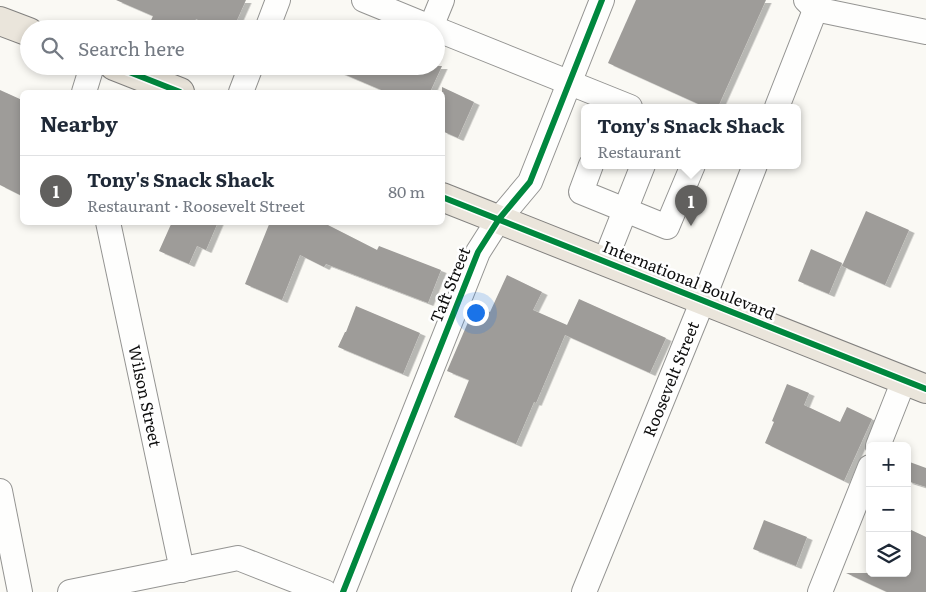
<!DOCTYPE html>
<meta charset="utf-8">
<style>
body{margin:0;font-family:Literata,serif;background:#f6f6f7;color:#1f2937}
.controls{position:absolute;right:15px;bottom:15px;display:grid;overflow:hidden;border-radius:8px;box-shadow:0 2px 8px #0003}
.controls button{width:45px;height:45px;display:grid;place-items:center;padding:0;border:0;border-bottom:1px solid #e0e1e3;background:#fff;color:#1f2937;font:25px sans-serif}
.you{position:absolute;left:475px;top:312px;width:18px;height:18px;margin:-12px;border:4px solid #fff;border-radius:50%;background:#1a73e8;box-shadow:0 0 0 8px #1a73e833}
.badge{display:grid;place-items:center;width:32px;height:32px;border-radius:50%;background:#61605e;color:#fff;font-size:16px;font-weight:700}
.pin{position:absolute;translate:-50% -41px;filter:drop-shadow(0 1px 2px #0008)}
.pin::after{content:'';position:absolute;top:26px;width:18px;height:15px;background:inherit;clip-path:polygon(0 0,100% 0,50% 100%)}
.popup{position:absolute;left:581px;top:104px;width:220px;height:65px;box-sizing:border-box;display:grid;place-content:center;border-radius:8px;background:#fff;filter:drop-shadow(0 1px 4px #0005);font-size:16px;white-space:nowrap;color:#747a83}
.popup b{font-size:19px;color:#1f2937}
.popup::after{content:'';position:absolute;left:50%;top:100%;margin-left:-10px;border:10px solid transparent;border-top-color:#fff}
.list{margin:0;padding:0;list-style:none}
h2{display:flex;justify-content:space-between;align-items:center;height:65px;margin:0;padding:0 20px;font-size:21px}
h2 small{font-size:16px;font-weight:400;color:#747a83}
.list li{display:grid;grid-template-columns:32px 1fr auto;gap:15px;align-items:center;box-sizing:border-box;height:70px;padding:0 20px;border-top:1px solid #e0e1e3}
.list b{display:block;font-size:19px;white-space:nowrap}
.list p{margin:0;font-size:16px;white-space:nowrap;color:#747a83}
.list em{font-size:16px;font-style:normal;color:#747a83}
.icon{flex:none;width:28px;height:28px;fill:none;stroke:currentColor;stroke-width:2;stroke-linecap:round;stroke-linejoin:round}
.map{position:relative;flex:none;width:926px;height:592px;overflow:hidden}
.search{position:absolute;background:#fff;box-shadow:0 2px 8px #0003;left:20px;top:20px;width:425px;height:55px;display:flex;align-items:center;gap:12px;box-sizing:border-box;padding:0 18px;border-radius:28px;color:#747a83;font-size:19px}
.panel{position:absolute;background:#fff;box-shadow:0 2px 8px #0003;left:20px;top:90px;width:425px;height:135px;border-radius:8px}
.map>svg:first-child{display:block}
.building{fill:#9e9c99;filter:url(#shadow)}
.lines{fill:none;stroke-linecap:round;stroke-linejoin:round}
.minor-casing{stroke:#949492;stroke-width:26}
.major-casing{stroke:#82817f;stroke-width:30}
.minor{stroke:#fefefd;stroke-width:24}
.major{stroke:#eae5db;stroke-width:28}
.cycleway-casing{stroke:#fff;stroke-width:9}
.cycleway{stroke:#00873e;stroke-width:6}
.labels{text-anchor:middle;stroke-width:5;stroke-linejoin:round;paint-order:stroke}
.street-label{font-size:16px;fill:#0e0e0e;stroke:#fff}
</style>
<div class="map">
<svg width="926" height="592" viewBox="0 0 926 592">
<defs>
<filter id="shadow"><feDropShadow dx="5.5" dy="3" stdDeviation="0" flood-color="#0004"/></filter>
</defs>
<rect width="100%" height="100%" fill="#faf9f4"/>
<g class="building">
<path d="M116,0H246L233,29H217L196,19L192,29H147L153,16Z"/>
<path d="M636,0H766L718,107H705L608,63Z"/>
<path d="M325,66H442L430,92H386Z"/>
<path d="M442,87L474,102L458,138L442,131Z"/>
<path d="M0,90L22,100V196L0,185Z"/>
<path d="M866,211L909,230L885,285L842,266Z"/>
<path d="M172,222H218L206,250L197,246L189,264L159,251Z"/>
<path d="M270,222H322L377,250L379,246L441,270L428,303L326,264L324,267L300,255L282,300L245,284Z"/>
<path d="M811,249L842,263L829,294L798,281Z"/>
<path d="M507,275L542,292L533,310L567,325L579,299L666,338L650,373L565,335L536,403L534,402L516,444L454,417L469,380L447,371L475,306L490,312Z"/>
<path d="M356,306L420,333L403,374L338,347L345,332H346Z"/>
<path d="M787,384L809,393L804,405L840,422L847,407L872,419L844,481L765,443L774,422L772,421Z"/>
<path d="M907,461L926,468V487L907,481Z"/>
<path d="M764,520L807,537L796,566L753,549Z"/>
<path d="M907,528L926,537V592H887L846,573H907Z"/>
</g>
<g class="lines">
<g class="minor-casing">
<g id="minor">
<path d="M364,0L435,29"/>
<path d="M806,0L815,9L926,32"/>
<path d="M431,27L442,0"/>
<path d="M267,29L278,0"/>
<path d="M436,29L630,107"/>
<path d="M84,92L92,66"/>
<path d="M241,92L251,66"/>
<path d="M777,107L819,0"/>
<path d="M591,165L581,192L667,227L693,165"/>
<path d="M108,222L182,570"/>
<path d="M605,261L643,165"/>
<path d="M878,446L904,380"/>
<path d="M0,491L20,592"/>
<path d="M70,592L238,558L325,592"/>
<path d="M343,592L478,252L499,219L530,182L602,0"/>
<path d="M584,592L703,300L755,165"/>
<path d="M820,592L870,467"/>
</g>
</g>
<g class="major-casing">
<g id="major">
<path d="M0,21L29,32"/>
<path d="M114,66L180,92"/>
<path d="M442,197L926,389"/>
</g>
</g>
<use href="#minor" class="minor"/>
<use href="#major" class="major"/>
<g class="cycleway-casing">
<g id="cycleway">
<path d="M114,66L180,92"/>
<path d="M442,197L926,389"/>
<path d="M343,592L478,252L499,219L530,182L602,0"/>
</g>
</g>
<use href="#cycleway" class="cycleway"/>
</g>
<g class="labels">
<g class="street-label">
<text transform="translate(689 280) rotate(22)" y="6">International Boulevard</text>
<text transform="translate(450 285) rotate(-68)" y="6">Taft Street</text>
<text transform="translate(671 379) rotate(-68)" y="6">Roosevelt Street</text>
<text transform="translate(145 396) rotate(78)" y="6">Wilson Street</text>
</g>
</g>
</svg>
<div class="controls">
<button>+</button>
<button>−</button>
<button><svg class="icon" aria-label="layers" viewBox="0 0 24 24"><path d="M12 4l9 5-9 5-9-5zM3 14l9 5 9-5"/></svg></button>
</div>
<div class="you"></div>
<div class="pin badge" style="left:691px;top:226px">1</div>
<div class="popup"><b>Tony's Snack Shack</b>Restaurant</div>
<div class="search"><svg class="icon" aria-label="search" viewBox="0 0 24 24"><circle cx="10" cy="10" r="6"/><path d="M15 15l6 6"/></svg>Search here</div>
<section class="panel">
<h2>Nearby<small></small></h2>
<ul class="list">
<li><span class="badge">1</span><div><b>Tony's Snack Shack</b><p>Restaurant · Roosevelt Street</p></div><em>80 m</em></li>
</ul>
</section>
</div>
